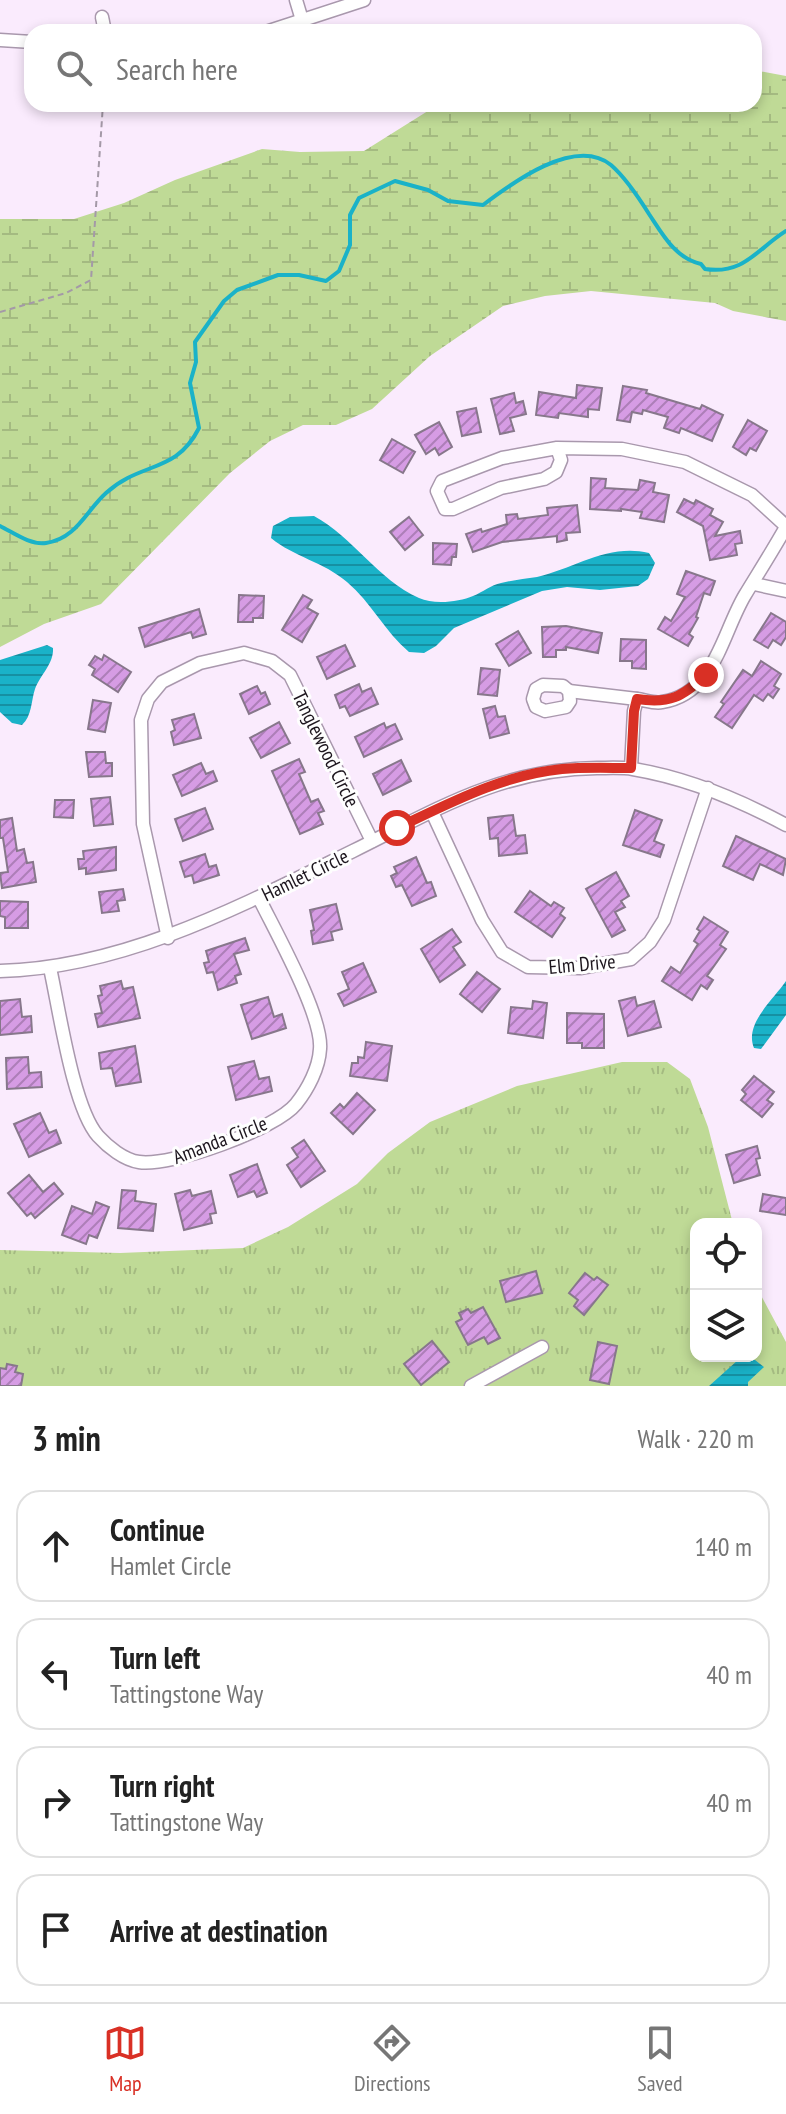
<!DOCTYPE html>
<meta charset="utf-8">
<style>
body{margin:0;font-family:"PT Sans Narrow",sans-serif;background:#f6f6f6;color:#222}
.controls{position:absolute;right:24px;bottom:24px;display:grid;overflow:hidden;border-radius:16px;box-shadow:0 4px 12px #0003}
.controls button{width:72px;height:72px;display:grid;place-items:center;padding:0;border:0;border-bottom:2px solid #e0e0e0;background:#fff;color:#222;font:40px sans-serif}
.stop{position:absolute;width:24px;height:24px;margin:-18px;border:6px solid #d93025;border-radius:50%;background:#fff}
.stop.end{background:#d93025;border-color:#fff;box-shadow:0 2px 8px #0008}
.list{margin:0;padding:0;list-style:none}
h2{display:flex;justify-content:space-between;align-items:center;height:104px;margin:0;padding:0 32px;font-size:34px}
h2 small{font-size:26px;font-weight:400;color:#767676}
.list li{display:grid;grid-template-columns:52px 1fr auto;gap:24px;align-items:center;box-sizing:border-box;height:112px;margin:0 16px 16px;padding:0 16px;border:2px solid #e0e0e0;border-radius:24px}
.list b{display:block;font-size:30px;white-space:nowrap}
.list p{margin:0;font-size:26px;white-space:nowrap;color:#767676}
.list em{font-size:26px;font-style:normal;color:#767676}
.icon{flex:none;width:44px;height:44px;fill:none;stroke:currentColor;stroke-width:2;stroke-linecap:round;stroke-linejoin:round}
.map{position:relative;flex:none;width:786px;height:1386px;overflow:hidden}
.search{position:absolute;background:#fff;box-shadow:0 4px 12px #0003;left:24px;right:24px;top:24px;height:88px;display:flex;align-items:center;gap:20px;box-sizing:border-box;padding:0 28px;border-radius:24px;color:#767676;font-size:30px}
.sheet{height:616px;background:#fff}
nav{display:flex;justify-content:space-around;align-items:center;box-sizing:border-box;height:112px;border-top:2px solid #e0e0e0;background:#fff;font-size:22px;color:#767676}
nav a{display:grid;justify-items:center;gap:4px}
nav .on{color:#d93025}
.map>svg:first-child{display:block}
.grass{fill:url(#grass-tufts)}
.wetland{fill:url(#wetland-marsh)}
.water{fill:url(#water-rules)}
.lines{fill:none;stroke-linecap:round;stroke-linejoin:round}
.stream{stroke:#1ab2c8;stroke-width:4}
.building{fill:url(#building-hatch);stroke:#87778b;stroke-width:2}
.minor-casing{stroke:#a998ad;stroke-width:15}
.path{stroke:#a499a7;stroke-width:2;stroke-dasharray:6 4;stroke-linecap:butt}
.minor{stroke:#fff;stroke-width:12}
.route{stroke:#d93025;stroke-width:10}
.labels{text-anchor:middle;stroke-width:6;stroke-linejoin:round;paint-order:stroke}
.street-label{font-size:20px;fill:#1c151d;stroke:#fefefe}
</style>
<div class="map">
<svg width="786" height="1386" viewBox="0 0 786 1386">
<defs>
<pattern id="grass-tufts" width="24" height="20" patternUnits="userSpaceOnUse" patternTransform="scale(2)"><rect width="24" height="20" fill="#bfda96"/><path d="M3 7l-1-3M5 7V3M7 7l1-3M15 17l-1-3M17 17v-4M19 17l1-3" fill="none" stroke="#a4ba81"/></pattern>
<pattern id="wetland-marsh" width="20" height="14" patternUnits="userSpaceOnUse" patternTransform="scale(2)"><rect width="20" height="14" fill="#bfda96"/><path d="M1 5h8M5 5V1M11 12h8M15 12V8" fill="none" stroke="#a4ba81"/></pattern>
<pattern id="water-rules" width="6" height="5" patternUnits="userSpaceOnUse" patternTransform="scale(2)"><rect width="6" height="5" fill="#1ab2c8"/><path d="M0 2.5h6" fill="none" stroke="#1690a2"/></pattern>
<pattern id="building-hatch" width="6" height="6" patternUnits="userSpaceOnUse" patternTransform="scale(2)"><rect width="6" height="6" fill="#d69ce4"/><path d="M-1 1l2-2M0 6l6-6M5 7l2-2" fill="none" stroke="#ad7eb8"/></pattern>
</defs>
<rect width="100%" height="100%" fill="#faebfd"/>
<path class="grass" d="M622,1062H667L690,1079L708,1127L733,1224H696V1356H756V1286L786,1342V1386H0V1250L120,1253L243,1248L288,1227L357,1184L388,1153L430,1122L517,1086Z"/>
<path class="wetland" d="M754,70L786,76V321L733,311L715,303L591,291L545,296L503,306L430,356L372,409L336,425H303L270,441L230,473L101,604L44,624L0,647V219H74L124,203L175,180L262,149L300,152L364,151L439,104H754Z"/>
<g class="water">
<path d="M314,516C353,537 377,579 419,598C434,605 459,602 473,596C483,592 491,585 501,583C513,580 525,579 537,577C575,568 609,543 649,553L655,563L648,579L638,586L600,590L567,587L542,591L454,628L436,646L424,653L409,652C385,632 371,602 347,582C324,562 294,557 271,538L273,526L290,517Z"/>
<path d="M47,645L53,648C54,664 40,675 35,689C31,701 32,716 22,725L12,723L0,712V660Z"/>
<path d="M786,981V1015L761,1049L754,1048C744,1024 773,1000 786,981Z"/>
<path d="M738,1360H755L764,1367L748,1382V1386H709Z"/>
</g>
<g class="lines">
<path class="stream" d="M0,526C14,533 30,545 46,543C76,539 86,511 106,493C141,461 176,474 199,428L190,383L196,362L195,342L224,301L237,290L278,275H299L326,281L339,271L350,245V215L359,198L395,181L428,190L448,201L483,205C512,183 575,136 611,165C626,178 639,198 649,214C663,235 675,258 701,264L705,269C744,275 757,249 786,231"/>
</g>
<g class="building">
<path d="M577,385L602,388L599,410L588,409V417L559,413L558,418L536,415L539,392L576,398Z"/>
<path d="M623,386L647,390L646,393L700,409L702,405L723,415L712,441L681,428L679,433L664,428L668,417L643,410L642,414L632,412L630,422L617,420Z"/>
<path d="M514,393L516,403L523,401L526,414L510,418L514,431L500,434L491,399Z"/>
<path d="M476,408L481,432L462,436L457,412Z"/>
<path d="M748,420L767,431L756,451L750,448L746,455L733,447Z"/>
<path d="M439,422L452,447L439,455L435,448L426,454L415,435Z"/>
<path d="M392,439L415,452L403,473L380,460Z"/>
<path d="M591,478L606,479L605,488L638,490L640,480L655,483L653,492L669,495L664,522L640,518L642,512L621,509V511L590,509Z"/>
<path d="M684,499L694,504L696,500L713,509L710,515L723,522L715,536L740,531L742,543L735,544L737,555L710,560L703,526L677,512Z"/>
<path d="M577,505L580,532L566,533L567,540L557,542V536L502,542L473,552L466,534L481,529L482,532L507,524L506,515L517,514L518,519L548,515L547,508Z"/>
<path d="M409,517L423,535L405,550L390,532Z"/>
<path d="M433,543L457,544L456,557H452L451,565L433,564Z"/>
<path d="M686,571L715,581L710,595L704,593L696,617L698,618L689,634L693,637L688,646L658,629L665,617L671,621L685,597L677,594Z"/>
<path d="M239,595L264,596L263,618H253V622H238Z"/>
<path d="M303,595L312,600L307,608L318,614L302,642L282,630Z"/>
<path d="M199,609L206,634L193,638L191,632L145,647L139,628Z"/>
<path d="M771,613L786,622V637L781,645L773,640L768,648L754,640Z"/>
<path d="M566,626L602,633L598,653L566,647V650H556V657H543L542,627Z"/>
<path d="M518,631L531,653L509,666L496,644Z"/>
<path d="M621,639L646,640V669L632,668V661H620Z"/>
<path d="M345,645L355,666L327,679L317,657Z"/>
<path d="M104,655L131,672L118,692L92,675L95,669L89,665L95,656L102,660Z"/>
<path d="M761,661L781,674L774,686L779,689L773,698L768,694L763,701L754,695L732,728L715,717L724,704L721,702L743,670L752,676Z"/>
<path d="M481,668L500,670L497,696L478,694Z"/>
<path d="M359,684L362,692L371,688L378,704L350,716L345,706L340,708L335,695Z"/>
<path d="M257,686L261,694L265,692L270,704L249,714L240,694Z"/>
<path d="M93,700L111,703L105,732L88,729Z"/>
<path d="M495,706L498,717L505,716L509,733L490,738L483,709Z"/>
<path d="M194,714L201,738L174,745L171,732L175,730L172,720Z"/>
<path d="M279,722L290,743L261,758L250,738Z"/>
<path d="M384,723L386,728L395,724L402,739L364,757L355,737Z"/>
<path d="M86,752H105L106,763H112V776L89,777Z"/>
<path d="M299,759L305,772L299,774L311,802L318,799L324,811L318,813L323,824L300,834L272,771Z"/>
<path d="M401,760L411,781L383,795L373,774Z"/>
<path d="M201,763L206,774L213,771L217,781L182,796L173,775Z"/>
<path d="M110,797L113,824L94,826L91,799Z"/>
<path d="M55,800H74L73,818L54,817Z"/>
<path d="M205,808L213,829L183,841L175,819Z"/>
<path d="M635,810L662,820L654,841L664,845L660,857L623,845Z"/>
<path d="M513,815L516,836L525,835L527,853L499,856L498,838L490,839L488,818Z"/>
<path d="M12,818L17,851L24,849L27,863L33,862L36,882L2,888L0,873L8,872L3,838H0V820Z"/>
<path d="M736,836L786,859L783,875L760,864L753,880L723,866Z"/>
<path d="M116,847V870L86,874V868L79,869L78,859H84L83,851Z"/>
<path d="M205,854L209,867L216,865L219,875L194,883L192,875L185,877L180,862Z"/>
<path d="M416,857L427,883L431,882L436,896L412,906L402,885L396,887L391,876L397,873L394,867Z"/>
<path d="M616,872L629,896L621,901L625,907L615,912L625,930L612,937L586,889Z"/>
<path d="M123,889L125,900L117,901L119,911L102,913L99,892Z"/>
<path d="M530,891L551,906L554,902L564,908L560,914L565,918L552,937L515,912Z"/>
<path d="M0,901L28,902V928H5V917L0,916Z"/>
<path d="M336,904L342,929L331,932L333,940L313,944L311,931L314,930L310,910Z"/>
<path d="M704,917L728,932L720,945L726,949L707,976L713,980L707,989L701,985L692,1000L662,981L671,967L680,973L698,944L694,941L700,931L697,929Z"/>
<path d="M452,929L461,942L453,947L465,965L440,982L421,949Z"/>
<path d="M245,938L249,950L234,954L241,974L235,976L237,983L218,990L213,972L207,973L204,963L209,962L206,951Z"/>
<path d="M363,963L376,992L344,1006L338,994L349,989L342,972Z"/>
<path d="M477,972L500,989L482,1012L460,994Z"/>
<path d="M121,981L123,989L133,987L140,1018L98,1027L95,1014L102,1013L98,996L102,995L100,986Z"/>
<path d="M268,997L274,1017L282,1014L286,1028L252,1039L241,1005Z"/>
<path d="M635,997L637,1006L654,1001L661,1027L628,1036L619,1001Z"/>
<path d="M20,999L22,1017L31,1016L32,1032L0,1035V1001Z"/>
<path d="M533,1001L547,1003L543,1038L508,1033L511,1007L532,1009Z"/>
<path d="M567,1013L604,1014V1048H582V1043H567Z"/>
<path d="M366,1042L392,1046L387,1081L350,1076L352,1063H358V1057L364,1058Z"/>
<path d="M135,1046L141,1082L116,1086L112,1068L101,1069L99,1053Z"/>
<path d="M28,1057L29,1073L41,1072L42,1087L7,1089L6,1058Z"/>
<path d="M254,1061L259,1079L269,1077L272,1091L236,1100L228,1067Z"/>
<path d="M754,1076L774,1092L767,1100L773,1104L762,1117L741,1100L746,1094L742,1090Z"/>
<path d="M357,1093L375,1110L353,1134L331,1113L340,1104L344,1108Z"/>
<path d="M40,1113L49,1133L56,1130L61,1143L29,1157L14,1124Z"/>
<path d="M304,1140L325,1171L301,1187L287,1165L298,1157L292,1148Z"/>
<path d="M757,1146L760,1158L756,1159L760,1175L734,1183L726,1155Z"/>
<path d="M257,1164L267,1193L257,1197L254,1191L238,1197L230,1175Z"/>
<path d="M29,1175L43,1192L54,1183L63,1194L35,1218L31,1213L27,1216L8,1193Z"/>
<path d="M122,1190L136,1191L135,1201L156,1204L153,1231L118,1228Z"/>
<path d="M190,1190L192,1196L211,1191L216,1213L210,1214L212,1223L184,1230L175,1194Z"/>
<path d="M763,1194L786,1198V1215L760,1211Z"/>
<path d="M96,1202L109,1207L97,1238L89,1235L86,1244L62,1235L72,1206L92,1214Z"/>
<path d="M536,1271L542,1293L506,1302L500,1281Z"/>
<path d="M585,1273L594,1280L597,1277L608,1285L584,1315L574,1306L578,1300L569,1293Z"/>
<path d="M483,1307L500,1338L488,1344L484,1337L468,1345L456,1322L462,1319L459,1313L468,1309L471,1313Z"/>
<path d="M432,1341L449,1362L421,1385L404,1364Z"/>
<path d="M598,1342L617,1346L609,1384L590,1380Z"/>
<path d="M7,1364L17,1366L15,1372L23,1374L21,1386H0V1368L6,1369Z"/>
</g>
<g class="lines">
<g class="minor-casing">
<g id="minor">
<path d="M296,0L302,20"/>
<path d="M102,17L105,32"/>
<path d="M266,32L364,0"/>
<path d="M0,40L32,42"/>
<path d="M557,448L561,460L556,472L544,479L501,488L453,509H445L437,491L442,481L502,458L557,448L622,449L685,462L752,495L786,526"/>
<path d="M754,584L786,591"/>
<path d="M543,685L563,686L569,691L570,701L566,707L545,711L536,707L533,699L536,689Z"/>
<path d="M569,691L637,699"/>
<path d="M631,768L634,711L637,699C645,700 655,704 662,702C715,694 722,633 745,595C759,572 773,550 786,527"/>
<path d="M432,812L482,920L502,952L528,967L580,968L631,959L650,942L664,920L708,788"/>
<path d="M168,938L143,824L141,720L148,699L162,682L200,663L244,653L272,661L290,675L372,841"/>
<path d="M50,968C59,1008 73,1108 98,1136C108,1147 124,1160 139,1162C171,1167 276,1129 296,1104C308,1089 319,1068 320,1049C323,1016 275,931 259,898"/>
<path d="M0,971C125,968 243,905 353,851C436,810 501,769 597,768C608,768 622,767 633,769C687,778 738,799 786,825"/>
<path d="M471,1386L542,1347"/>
</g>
</g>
<path class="path" d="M0,312L66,293L91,280L103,104"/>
<use href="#minor" class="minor"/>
</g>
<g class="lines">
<path class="route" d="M397,828C450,803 502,775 562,769C584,767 608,768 631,768L634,711L637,699C670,704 682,697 706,675"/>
</g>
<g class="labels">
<g class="street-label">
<text transform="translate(326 749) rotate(64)" y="7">Tanglewood Circle</text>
<text transform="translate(305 875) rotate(-26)" y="7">Hamlet Circle</text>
<text transform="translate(582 964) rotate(-5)" y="7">Elm Drive</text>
<text transform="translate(220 1140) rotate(-21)" y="7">Amanda Circle</text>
</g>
</g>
</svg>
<div class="controls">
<button><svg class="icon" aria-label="locate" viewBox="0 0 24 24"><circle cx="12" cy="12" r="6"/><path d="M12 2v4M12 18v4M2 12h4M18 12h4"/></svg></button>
<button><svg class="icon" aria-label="layers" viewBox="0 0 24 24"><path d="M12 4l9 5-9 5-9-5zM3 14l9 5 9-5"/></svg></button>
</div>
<div class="stop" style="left:397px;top:828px"></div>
<div class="stop end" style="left:706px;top:675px"></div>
<div class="search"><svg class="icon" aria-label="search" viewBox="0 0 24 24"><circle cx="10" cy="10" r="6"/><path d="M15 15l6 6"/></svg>Search here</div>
</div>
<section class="sheet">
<h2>3 min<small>Walk · 220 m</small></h2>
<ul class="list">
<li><svg class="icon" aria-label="ahead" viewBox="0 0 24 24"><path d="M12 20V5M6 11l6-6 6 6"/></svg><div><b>Continue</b><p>Hamlet Circle</p></div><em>140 m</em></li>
<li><svg class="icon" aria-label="left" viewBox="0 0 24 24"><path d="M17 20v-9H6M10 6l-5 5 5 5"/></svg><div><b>Turn left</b><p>Tattingstone Way</p></div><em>40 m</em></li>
<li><svg class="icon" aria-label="right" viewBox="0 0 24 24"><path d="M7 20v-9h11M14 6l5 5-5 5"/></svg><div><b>Turn right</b><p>Tattingstone Way</p></div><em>40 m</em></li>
<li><svg class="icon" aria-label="arrive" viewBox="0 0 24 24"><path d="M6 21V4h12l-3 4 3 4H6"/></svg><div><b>Arrive at destination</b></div></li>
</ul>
</section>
<nav>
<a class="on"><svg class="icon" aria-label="map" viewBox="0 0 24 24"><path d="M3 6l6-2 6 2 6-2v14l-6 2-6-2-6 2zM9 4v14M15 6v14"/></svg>Map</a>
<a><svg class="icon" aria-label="directions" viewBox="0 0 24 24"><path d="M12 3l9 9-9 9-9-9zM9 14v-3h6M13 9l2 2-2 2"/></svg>Directions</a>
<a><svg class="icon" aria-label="saved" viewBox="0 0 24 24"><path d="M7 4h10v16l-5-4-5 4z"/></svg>Saved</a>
</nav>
